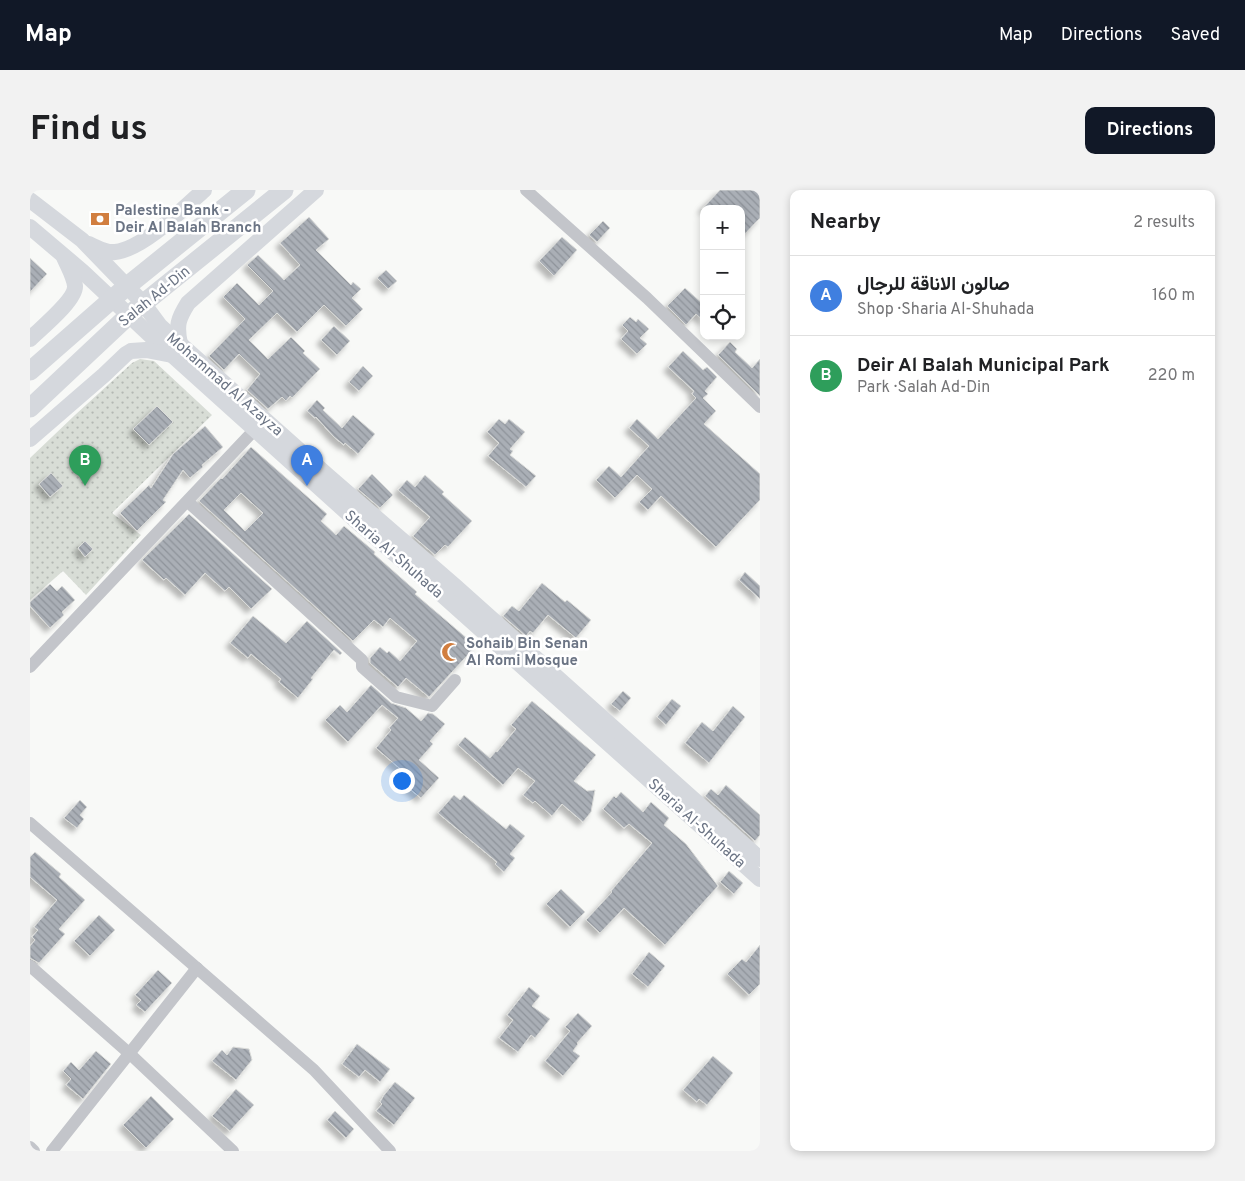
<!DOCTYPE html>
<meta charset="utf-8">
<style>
body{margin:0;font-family:Overpass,Vazirmatn,sans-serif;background:#f2f2f2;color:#202124}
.controls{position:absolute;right:15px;top:15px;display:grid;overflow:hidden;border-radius:10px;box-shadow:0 2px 8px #0003}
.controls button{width:45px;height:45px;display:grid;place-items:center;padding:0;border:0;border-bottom:1px solid #e0e0e0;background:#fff;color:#202124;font:25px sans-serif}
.you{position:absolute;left:371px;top:590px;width:18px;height:18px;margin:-12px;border:4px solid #fff;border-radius:50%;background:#1a73e8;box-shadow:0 0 0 8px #1a73e833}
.badge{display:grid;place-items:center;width:32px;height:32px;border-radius:50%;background:#111827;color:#fff;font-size:16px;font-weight:700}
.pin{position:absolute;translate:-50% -41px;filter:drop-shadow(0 1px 2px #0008)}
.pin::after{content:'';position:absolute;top:26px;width:18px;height:15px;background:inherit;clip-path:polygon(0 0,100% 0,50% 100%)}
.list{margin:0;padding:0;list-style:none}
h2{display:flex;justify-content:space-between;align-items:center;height:65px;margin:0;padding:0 20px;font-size:21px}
h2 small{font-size:16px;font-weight:400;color:#757577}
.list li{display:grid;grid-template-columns:32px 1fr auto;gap:15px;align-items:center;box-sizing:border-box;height:80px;padding:0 20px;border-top:1px solid #e0e0e0}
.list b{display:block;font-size:19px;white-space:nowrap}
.list p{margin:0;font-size:16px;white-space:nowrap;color:#757577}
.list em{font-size:16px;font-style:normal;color:#757577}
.icon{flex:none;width:28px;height:28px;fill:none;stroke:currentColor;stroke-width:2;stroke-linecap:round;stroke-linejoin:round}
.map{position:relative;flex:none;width:730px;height:961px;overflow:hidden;border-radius:10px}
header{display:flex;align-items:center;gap:30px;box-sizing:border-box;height:70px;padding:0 25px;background:#111827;color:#fff}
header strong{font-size:24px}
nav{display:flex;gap:28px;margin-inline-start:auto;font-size:18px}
.intro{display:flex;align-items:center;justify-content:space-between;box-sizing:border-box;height:120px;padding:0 30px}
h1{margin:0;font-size:35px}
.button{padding:12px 22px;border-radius:10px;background:#111827;color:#fff;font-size:18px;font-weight:700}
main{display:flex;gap:30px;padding:0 30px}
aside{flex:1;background:#fff;border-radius:10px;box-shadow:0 2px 8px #0003}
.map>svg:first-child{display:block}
.park{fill:url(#park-dots)}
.building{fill:url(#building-back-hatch);stroke:#dadbd9;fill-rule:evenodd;filter:url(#shadow)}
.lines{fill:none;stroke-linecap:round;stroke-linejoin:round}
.minor{stroke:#c3c5ca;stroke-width:12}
.major{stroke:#d5d8dd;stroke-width:16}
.highway{stroke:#d5d8dd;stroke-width:19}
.labels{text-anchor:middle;stroke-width:5;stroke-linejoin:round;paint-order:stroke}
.poi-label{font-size:15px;font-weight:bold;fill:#6b7484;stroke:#fff;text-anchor:start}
.street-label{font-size:15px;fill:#6b7484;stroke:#fff}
</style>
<header>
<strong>Map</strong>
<nav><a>Map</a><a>Directions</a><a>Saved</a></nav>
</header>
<div class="intro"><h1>Find us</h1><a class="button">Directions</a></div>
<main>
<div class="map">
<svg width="730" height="961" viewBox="0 0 730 961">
<defs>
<pattern id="park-dots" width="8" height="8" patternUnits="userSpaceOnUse" patternTransform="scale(1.25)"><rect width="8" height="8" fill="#d8ddd6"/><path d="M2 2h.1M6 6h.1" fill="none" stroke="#b3b8b3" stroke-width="1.8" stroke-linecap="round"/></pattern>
<pattern id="building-back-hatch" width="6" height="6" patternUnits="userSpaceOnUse" patternTransform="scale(1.25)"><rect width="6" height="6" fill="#aaafb6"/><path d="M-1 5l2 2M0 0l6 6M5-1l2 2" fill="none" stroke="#8e939a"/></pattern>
<filter id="shadow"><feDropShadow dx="-4.5" dy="4.5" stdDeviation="2.5" flood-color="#0004"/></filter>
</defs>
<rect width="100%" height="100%" fill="#f8f9f7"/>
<path class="park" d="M110,169L124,171L182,225L82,323L111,345L56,405L33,381L0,410V268L45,225L102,173Z"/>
<g class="building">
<path d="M690,0H730V28L711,48V19H672Z"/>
<path d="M279,27L299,49L286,60L321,95L323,92L331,99L322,108L333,119L316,136L294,115L267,142L247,123L219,150L238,169L261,147L275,161L273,163L290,179L262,208L260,206L256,211L252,207L238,219L217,200L230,184L211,166L209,164L194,180L179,166L215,129L193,107L207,93L229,115L243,101L217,75L228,65L254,90L270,75L250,53Z"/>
<path d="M573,31L580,38L567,52L559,45Z"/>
<path d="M532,47L547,60L524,86L509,71Z"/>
<path d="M0,68L17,84L0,102Z"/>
<path d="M356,80L367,91L358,99L347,88Z"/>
<path d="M655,98L674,115V131L666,124L656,135L637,116Z"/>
<path d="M600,127L606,132L608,129L619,139L610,148L617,154L607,164L591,149L598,141L592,135Z"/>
<path d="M304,136L320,151L307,165L291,150Z"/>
<path d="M700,152L707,159L705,162L722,178L730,169V206L688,165Z"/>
<path d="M653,161L673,180L677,177L687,187L675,201L678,204L673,208L686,221L674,234L730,284V310L686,357L631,306L618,320L609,312L622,299L607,285L585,308L566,290L579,276L591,287L619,256L599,238L607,229L628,249L666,208L662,204L664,201L638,177Z"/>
<path d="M333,176L343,186L329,201L319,192Z"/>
<path d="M287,210L295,218L293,220L312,238L323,225L345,244L328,264L315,253L314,255L304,247L286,227L285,228L277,221Z"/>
<path d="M127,216L143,232L119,255L103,239Z"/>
<path d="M469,229L475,234L479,229L495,242L480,259L483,261L480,265L506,286L496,297L458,266L469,253L457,242Z"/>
<path d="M175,236L193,257L172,275L173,277L160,288L153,280L133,310L136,312L107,341L90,323L119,295L121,298L143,264Z"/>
<path d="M221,257L297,324L291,331L306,345L314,336L345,362L344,364L387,402L385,404L446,456L399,507L376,488L368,497L340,473V468L350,457L357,463L359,461L370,471L387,451L360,428L353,437L344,430L323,451L169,311L191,288L192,289ZM211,303L233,323L215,341L194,320Z"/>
<path d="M21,283L33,296L20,307L9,294Z"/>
<path d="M342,284L363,305L350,318L328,299Z"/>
<path d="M395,285L414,302L412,304L442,331L418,357L415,355L405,365L383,346L400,327L368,300L377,290L385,297Z"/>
<path d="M159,324L242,399L221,419L199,397L195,401L175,383L155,405L136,388L134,390L112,370Z"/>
<path d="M55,351L63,359L55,367L48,358Z"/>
<path d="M715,382L730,396V409L709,390Z"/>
<path d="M512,393L535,412L537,410L561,430L546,448L518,425L503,443L500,441L496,446L473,426L482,416L489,421Z"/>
<path d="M20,394L27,401L32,396L45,410L32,422L34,425L20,438L0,416V412Z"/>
<path d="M223,426L256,453L277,431L312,463L310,465L304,460L281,488L283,489L268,508L249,492L251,489L221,464L218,468L200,453Z"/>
<path d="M341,495L361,513L376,518L391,531L398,523L403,524L415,534L400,551L403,554L389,570L409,588L391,608L375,595L381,588L346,558L361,540L359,538L368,528L352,515L318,552L295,530L310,515L317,522Z"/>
<path d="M593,501L601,508L590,521L581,514Z"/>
<path d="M642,509L651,516L636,535L627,527Z"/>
<path d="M502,511L566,565L544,591L557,601L565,600L561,622L553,632L532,614L522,626L505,611L503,613L493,605L505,591L488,578L473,595L428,555L435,547L460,568L466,561L467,562L486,539L481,535Z"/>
<path d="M703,516L715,527L679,573L655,553L672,532L683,541Z"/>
<path d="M696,595L730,625V645L725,651L675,606L681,599L688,605Z"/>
<path d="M591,602L613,622L621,612L639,628L634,635L656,654L688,696L635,755L594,718L570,743L556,730L582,702L581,701L622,653L599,634L594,638L573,619L584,606L586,608Z"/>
<path d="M424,605L430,610L434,605L476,639L480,634L495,646L480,664L485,668L474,682L465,674L467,672L408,623Z"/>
<path d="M50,610L57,617L50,625L54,629L47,638L34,628Z"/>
<path d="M5,662L31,684L29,687L55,710L29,739L35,744L9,773L0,768V756L5,750L2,747L8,740L4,737L27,710L0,687V667Z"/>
<path d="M699,681L713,693L704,704L690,692Z"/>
<path d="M531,699L555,722L540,737L516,714Z"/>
<path d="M69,725L85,740L60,766L44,751Z"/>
<path d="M730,755V794L719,805L697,784L712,769L716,772Z"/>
<path d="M619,762L635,776L618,797L602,784Z"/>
<path d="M128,780L142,793L115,822L106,815L111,810L105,805Z"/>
<path d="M499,797L510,806L502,816L520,829L505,848L501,845L488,862L469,848L483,830L477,825Z"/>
<path d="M548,823L562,836L547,853L548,854L543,861L550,866L533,886L515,871L540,841L535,837Z"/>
<path d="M327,854L360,879L350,892L335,880L329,887L312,874Z"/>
<path d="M203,857L219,859L222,870L206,890L182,871L192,860L197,865Z"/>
<path d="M66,861L81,874L53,909L36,895L41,889L33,881L41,872L49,880Z"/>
<path d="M683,866L703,883L677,915L669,909L667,912L653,900Z"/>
<path d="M365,892L385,908L364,935L346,921L352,914L350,912L354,905Z"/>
<path d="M206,899L224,915L200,941L182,926Z"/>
<path d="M121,906L144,929L116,958L93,935Z"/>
<path d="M305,921L324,939L316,948L297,930Z"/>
</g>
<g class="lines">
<g class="minor">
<path d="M496,0L617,108L730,217"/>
<path d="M158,312L332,470V477L366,507L402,516L425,490"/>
<path d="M0,477L231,233"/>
<path d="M0,633L284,880L360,961"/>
<path d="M0,776L100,864L203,961"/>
<path d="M0,957L4,961"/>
<path d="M22,961L167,778"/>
</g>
<g class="major">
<path d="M0,10L52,50L113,113L130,136L298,286L425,396L730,669"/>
<path d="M0,37L53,82L121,146L332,336L400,394L730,689"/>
<path d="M59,54C68,58 75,63 85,62C113,59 153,19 174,0"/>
<path d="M0,149C10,139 46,110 45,96C44,86 37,75 34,67"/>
<path d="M150,154C146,135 148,129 158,113L286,0"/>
<path d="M0,249L74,185L96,164L101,161L116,160L142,165"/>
</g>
<g class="highway">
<path d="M0,181L96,97L216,0"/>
<path d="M0,218L99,125L254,0"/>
</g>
</g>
<defs>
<g id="bank-bare" transform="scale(1.5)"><path d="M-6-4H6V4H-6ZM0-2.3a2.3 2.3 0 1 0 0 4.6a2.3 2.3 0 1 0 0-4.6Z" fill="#d17e3f" stroke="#fff" stroke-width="2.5" paint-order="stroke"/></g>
<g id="mosque-bare" transform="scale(1.5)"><path d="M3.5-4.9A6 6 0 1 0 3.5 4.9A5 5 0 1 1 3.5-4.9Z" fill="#d17e3f" stroke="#fff" stroke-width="2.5" paint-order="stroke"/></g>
</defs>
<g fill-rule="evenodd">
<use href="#bank-bare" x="70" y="29"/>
<use href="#mosque-bare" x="421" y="462"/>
</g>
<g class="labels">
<g class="poi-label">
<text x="85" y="25">Palestine Bank -<tspan x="85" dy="17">Deir Al Balah Branch</tspan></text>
<text x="436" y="458">Sohaib Bin Senan<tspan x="436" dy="17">Al Romi Mosque</tspan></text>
</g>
<g class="street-label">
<text transform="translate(124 106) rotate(-39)" y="5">Salah Ad-Din</text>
<text transform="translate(195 194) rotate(41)" y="5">Mohammad Al Azayza</text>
<text transform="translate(364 364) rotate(41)" y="5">Sharia Al-Shuhada</text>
<text transform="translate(667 633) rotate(42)" y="5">Sharia Al-Shuhada</text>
</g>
</g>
</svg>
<div class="controls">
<button>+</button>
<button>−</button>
<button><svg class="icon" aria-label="locate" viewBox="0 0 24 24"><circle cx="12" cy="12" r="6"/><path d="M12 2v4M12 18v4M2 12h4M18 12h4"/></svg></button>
</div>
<div class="you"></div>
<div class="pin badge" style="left:277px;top:296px;background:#3f7fe0">A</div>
<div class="pin badge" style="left:55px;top:296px;background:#2e9e5b">B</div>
</div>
<aside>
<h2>Nearby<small>2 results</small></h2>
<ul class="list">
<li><span class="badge" style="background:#3f7fe0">A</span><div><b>صالون الاناقة للرجال</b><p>Shop · Sharia Al-Shuhada</p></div><em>160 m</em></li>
<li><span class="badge" style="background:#2e9e5b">B</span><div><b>Deir Al Balah Municipal Park</b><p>Park · Salah Ad-Din</p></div><em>220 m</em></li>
</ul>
</aside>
</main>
